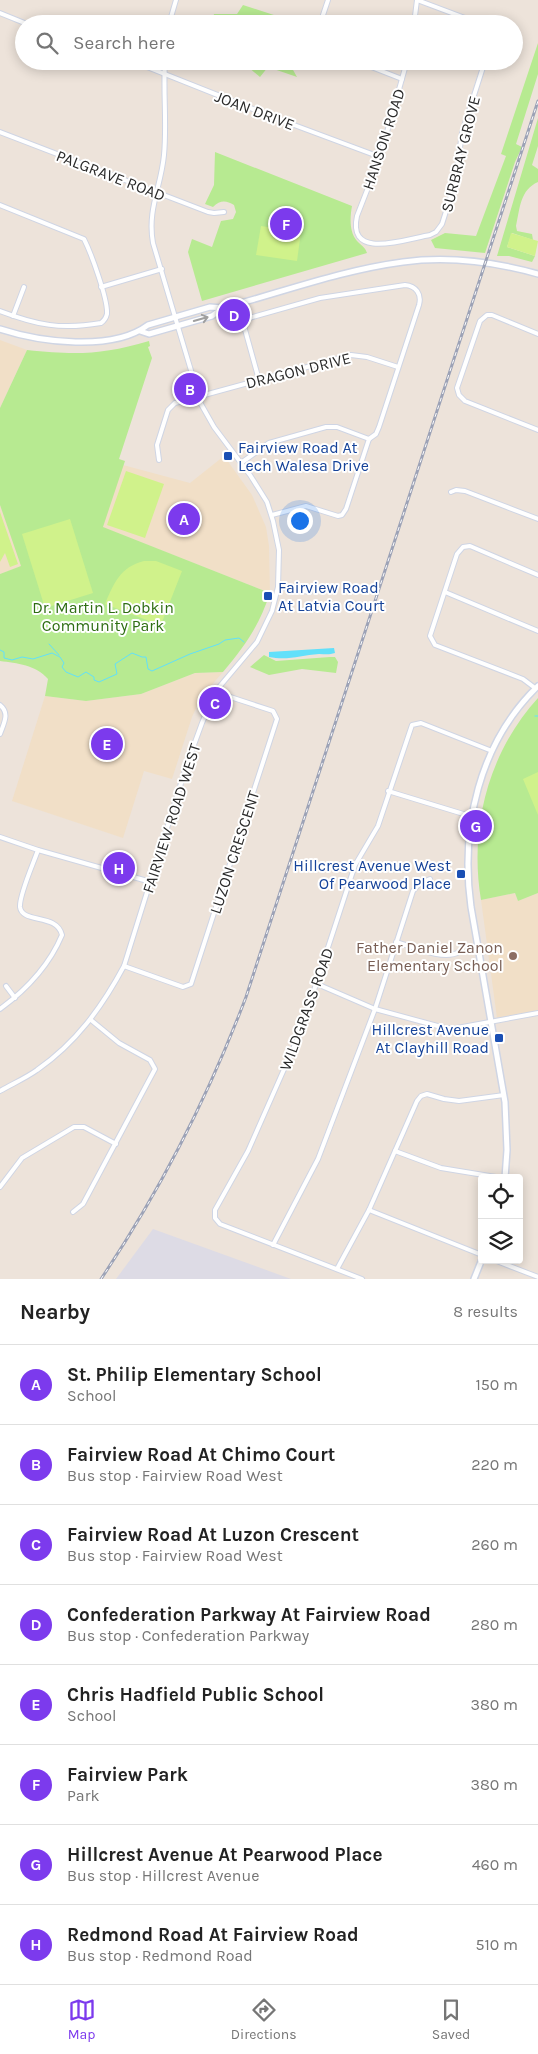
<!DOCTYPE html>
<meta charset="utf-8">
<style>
body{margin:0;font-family:Karla,sans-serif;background:#f6f6f6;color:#222}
.controls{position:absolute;right:15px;bottom:15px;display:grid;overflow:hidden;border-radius:5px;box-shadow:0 2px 12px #0003}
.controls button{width:45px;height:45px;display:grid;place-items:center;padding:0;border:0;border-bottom:1px solid #e0e0e0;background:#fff;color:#222;font:25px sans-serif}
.you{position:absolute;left:299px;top:520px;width:18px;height:18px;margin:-12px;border:4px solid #fff;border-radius:50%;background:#1a73e8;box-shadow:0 0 0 8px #1a73e833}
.badge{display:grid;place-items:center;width:32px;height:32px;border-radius:50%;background:#7c3aed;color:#fff;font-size:16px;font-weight:700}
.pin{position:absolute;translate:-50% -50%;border:2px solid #fff;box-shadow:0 1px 5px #0006}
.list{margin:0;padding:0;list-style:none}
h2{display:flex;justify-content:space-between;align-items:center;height:65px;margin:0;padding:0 20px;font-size:21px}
h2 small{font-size:16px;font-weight:400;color:#767676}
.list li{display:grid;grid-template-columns:32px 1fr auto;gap:15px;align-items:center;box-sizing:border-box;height:80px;padding:0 20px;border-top:1px solid #e0e0e0}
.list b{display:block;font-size:19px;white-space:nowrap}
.list p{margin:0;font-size:16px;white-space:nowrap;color:#767676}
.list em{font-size:16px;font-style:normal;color:#767676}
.icon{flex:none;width:28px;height:28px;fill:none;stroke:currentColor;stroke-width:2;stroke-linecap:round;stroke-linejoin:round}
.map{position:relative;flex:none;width:538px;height:1279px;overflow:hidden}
.search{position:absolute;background:#fff;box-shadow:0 2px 12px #0003;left:15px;right:15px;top:15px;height:55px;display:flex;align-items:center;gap:12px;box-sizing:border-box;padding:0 18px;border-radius:28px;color:#767676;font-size:19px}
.sheet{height:705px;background:#fff}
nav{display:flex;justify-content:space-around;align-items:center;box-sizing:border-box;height:70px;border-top:1px solid #e0e0e0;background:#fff;font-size:14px;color:#767676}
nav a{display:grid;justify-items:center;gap:2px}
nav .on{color:#7c3aed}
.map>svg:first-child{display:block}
.industrial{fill:#dddbe5}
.education{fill:#f1dfc7}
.green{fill:#b7ea91}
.pitch{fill:#d0f28b}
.water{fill:#62e0fa}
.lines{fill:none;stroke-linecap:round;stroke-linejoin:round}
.stream{stroke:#62e0fa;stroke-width:1}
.minor-casing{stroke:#cfd5e4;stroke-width:6}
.tertiary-casing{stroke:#cfd5e4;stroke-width:8}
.minor{stroke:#fff;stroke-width:4}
.tertiary{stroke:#fff;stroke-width:5}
.rail-casing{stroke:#9ca2b6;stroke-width:3}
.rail{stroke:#fff;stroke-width:1;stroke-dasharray:4;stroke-linecap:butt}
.oneway{stroke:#9f9f9f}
.transit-dot{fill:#1a4fb4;stroke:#fff;stroke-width:2}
.education-dot{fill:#8d6e63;stroke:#fff;stroke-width:2}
.labels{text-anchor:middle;stroke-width:4;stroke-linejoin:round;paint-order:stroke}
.street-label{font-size:16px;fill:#2a2a2a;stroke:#fff}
.transit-label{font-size:16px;fill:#164399;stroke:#fff;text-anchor:start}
.park-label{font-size:16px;fill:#2e6e13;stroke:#fff}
.education-label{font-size:16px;fill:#785e54;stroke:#fff;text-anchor:end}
</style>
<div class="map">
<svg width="538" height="1279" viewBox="0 0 538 1279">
<rect width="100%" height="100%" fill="#ede3da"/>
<path class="industrial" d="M153,1229L291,1279H116Z"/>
<g class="education">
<path d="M0,340L27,350L0,408Z"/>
<path d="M224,456L252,495L266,527L269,546L270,593L102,527L123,465L190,483Z"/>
<path d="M0,505L22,566L0,574Z"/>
<path d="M223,672L201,697L192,717L172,779L144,771L123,838L12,801L45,696L86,701L141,694L195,673Z"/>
<path d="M515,893L518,901L538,893V1012L497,1018L481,900Z"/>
</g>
<g class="green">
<path d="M243,5L283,18L282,24H211L214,14H237Z"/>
<path d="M538,43V74L516,144L522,147L515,162L485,253L435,248L431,240L445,233L476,236L506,156L501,154Z"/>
<path d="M241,61H288L297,77L268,67L260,77Z"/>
<path d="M538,118V146L532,165L538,169V182C520,190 520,208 516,226L517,231L532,234L533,240L512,233L507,247L535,256L532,262L509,256H497Z"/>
<path d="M215,152L352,206C350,217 349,232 357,241C362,246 365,247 367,253L202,301L188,252L192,239L212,247L221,221L233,219L236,212L234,205C226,200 220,200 213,207L205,204L214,185Z"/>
<path d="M149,341L150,346L148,347L152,358L119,459L125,461L103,527L270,593C259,626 245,646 223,672L195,673L141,694L86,701L45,696L48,679C36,665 17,663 0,661V574L21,566L0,505V408L27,350C75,355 102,355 149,341Z"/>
<path d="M264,655L276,661L330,657H335L338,662L336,673L302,669L269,675L250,667Z"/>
<path d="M538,698V893L518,901L515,893L481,900C469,828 488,753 538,698Z"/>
</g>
<g class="pitch">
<path d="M261,226L301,232L297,261L256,255Z"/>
<path d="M511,233L538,241L535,256L507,247Z"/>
<path d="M126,471L164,484L145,538L107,525Z"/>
<path d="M0,512L18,564L10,567L5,553L0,562Z"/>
<path d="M70,519L93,593L45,608L22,534Z"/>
<path d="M144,561H156L182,571L162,622L157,624L105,604C114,583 120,567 144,561Z"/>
<path d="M538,772V815L523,779Z"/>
</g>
<path class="water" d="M334,648L335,653C329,655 325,654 319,654C301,655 288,661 269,657V652Z"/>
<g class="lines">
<g class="stream">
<path d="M49,644L59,655"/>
<path d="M0,650L4,652V658L12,660L22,657L33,659L52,653L60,657L64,663L62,667L66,672L78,677L86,672L94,677V680L99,682L117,674L115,664L132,653L142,657H146L148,669L152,671L190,654L219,644L225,640L239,638L244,642"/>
<path d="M535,716H538"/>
</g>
<g class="minor-casing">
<g id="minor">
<path d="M417,0L481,24"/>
<path d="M0,13L27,24"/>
<path d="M169,24L176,0"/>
<path d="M320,24L328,0"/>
<path d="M414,24L417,0"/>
<path d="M132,61L278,119L380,157"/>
<path d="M356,61L402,79"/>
<path d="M407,61L380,157L357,216C347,261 406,239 430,235L436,232L442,224L455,183L462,133L485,61"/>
<path d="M0,132L208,212L214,213L224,212"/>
<path d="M0,205L84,239C91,253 108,299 107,314C106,318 104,321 101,323C61,330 37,325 0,311"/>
<path d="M101,287L162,269"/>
<path d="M13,316L24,287"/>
<path d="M538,334L492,315H487L480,321L457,388L459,395L465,401L538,430"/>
<path d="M159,460L157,445L168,410L175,403L351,355L367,357L398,367"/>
<path d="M241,463L269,443L326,427H337L369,439L376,434L379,427L419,305C422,294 416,286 405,285L320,298L249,318L244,326L259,380"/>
<path d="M451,492L456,490L465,491L538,519"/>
<path d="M272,515L306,506L338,516L342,515L346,509L369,439"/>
<path d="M278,587L310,592"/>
<path d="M445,592L538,631"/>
<path d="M535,688L523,679L435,645L430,636L457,554L463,547L470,546L538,575"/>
<path d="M0,705C10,713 4,723 0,734"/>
<path d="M388,791L470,816"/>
<path d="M0,837L38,850L151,882"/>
<path d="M396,942C413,947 444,961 459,952"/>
<path d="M124,966L183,987L191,984L277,719L273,711L215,692"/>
<path d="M317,984L375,1009L445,1028H457L538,1013"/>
<path d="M6,986L15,998"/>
<path d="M0,1009C26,990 49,966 62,935C57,913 22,924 20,907C19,895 34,862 38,850"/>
<path d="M0,1091C12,1084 26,1078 37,1070C76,1043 102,1007 124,966L187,764L202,723L215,692L257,642L272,611L278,587L279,550L273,521L267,502L250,475L214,427L201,404L153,243C147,210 161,187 164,155C167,124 163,92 165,61"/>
<path d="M395,1151L441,1168L502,1178"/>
<path d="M0,1187L22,1158L74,1127H84L116,1144"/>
<path d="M369,1210L482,1255"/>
<path d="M73,1212L83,1204L155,1069L150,1060L119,1043L91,1020"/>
<path d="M273,1245L318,1159L375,1009L413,891L419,884L430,879"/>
<path d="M494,1260L538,1277"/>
<path d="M337,1269L369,1210L417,1101L421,1096L427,1094L444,1099L459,1101L504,1095"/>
<path d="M362,1279L220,1224L215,1218V1210L248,1151L300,1033L355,865L378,826L412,725L421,723L492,751"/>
</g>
</g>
<g class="tertiary-casing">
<g id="tertiary">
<path d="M0,329C40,342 112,352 148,325L210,307L223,308C283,292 342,270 403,262C448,256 495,262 538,274"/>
<path d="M140,331L149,334L212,316L223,308"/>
<path d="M505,1178L507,1150L505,1102L471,907C460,828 479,743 538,686"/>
<path d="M474,1279L482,1259"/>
</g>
</g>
<use href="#minor" class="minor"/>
<use href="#tertiary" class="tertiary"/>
<g class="rail-casing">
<path id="rail" d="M101,1279C160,1191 208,1097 246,997L538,101"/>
</g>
<use href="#rail" class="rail"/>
</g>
<defs><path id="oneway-shaft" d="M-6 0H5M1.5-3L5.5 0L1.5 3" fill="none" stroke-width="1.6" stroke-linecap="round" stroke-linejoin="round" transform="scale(1.25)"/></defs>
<use class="oneway" href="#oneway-shaft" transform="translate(201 319) rotate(-16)"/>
<g class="transit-dot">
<rect x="223" y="451" width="10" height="10" rx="2.5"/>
<rect x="263" y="591" width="10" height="10" rx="2.5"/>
<rect x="456" y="869" width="10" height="10" rx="2.5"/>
<rect x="494" y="1033" width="10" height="10" rx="2.5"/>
</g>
<circle class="education-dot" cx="513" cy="956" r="5"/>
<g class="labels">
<g class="street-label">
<text transform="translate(255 110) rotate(21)" y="6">JOAN DRIVE</text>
<text transform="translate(383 139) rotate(-72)" y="6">HANSON ROAD</text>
<text transform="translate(460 154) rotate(-76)" y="6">SURBRAY GROVE</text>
<text transform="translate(111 175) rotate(21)" y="6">PALGRAVE ROAD</text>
<text transform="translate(298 370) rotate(-14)" y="6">DRAGON DRIVE</text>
<text transform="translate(171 818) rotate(-72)" y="6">FAIRVIEW ROAD WEST</text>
<text transform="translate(234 852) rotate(-72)" y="6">LUZON CRESCENT</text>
<text transform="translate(306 1009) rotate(-70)" y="6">WILDGRASS ROAD</text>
</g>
<g class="transit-label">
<text x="238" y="453">Fairview Road At<tspan x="238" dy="18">Lech Walesa Drive</tspan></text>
<text x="278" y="593">Fairview Road<tspan x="278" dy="18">At Latvia Court</tspan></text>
<text x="451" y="871" text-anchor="end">Hillcrest Avenue West<tspan x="451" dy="18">Of Pearwood Place</tspan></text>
<text x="489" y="1035" text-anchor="end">Hillcrest Avenue<tspan x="489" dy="18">At Clayhill Road</tspan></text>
</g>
<g class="park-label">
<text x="103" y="613">Dr. Martin L. Dobkin<tspan x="103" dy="18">Community Park</tspan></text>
</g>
<g class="education-label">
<text x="503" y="953">Father Daniel Zanon<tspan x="503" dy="18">Elementary School</tspan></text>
</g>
</g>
</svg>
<div class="controls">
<button><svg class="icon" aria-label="locate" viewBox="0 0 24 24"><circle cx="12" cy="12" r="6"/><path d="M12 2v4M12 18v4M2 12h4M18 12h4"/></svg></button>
<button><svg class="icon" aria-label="layers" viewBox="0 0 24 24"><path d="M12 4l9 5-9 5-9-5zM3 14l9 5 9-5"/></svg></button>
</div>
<div class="you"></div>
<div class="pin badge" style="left:184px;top:519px">A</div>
<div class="pin badge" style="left:190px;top:389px">B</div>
<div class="pin badge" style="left:215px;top:703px">C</div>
<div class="pin badge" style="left:234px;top:315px">D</div>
<div class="pin badge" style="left:107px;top:744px">E</div>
<div class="pin badge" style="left:286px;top:224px">F</div>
<div class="pin badge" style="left:476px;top:826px">G</div>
<div class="pin badge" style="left:119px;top:868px">H</div>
<div class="search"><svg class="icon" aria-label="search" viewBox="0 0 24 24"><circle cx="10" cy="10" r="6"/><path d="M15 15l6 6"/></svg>Search here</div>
</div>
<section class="sheet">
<h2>Nearby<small>8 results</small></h2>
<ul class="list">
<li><span class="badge">A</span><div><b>St. Philip Elementary School</b><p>School</p></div><em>150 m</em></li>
<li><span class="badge">B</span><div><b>Fairview Road At Chimo Court</b><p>Bus stop · Fairview Road West</p></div><em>220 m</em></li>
<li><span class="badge">C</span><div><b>Fairview Road At Luzon Crescent</b><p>Bus stop · Fairview Road West</p></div><em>260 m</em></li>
<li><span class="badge">D</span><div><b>Confederation Parkway At Fairview Road</b><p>Bus stop · Confederation Parkway</p></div><em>280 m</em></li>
<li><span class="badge">E</span><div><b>Chris Hadfield Public School</b><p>School</p></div><em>380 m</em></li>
<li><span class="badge">F</span><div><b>Fairview Park</b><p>Park</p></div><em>380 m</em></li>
<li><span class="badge">G</span><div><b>Hillcrest Avenue At Pearwood Place</b><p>Bus stop · Hillcrest Avenue</p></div><em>460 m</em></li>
<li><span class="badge">H</span><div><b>Redmond Road At Fairview Road</b><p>Bus stop · Redmond Road</p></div><em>510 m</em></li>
</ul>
</section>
<nav>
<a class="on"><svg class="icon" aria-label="map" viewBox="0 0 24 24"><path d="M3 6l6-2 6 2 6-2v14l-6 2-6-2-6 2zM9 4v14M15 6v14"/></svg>Map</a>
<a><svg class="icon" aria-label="directions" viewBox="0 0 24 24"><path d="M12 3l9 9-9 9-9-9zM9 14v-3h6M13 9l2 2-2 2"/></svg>Directions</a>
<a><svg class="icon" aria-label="saved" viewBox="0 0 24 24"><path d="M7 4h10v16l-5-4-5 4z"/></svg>Saved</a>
</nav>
